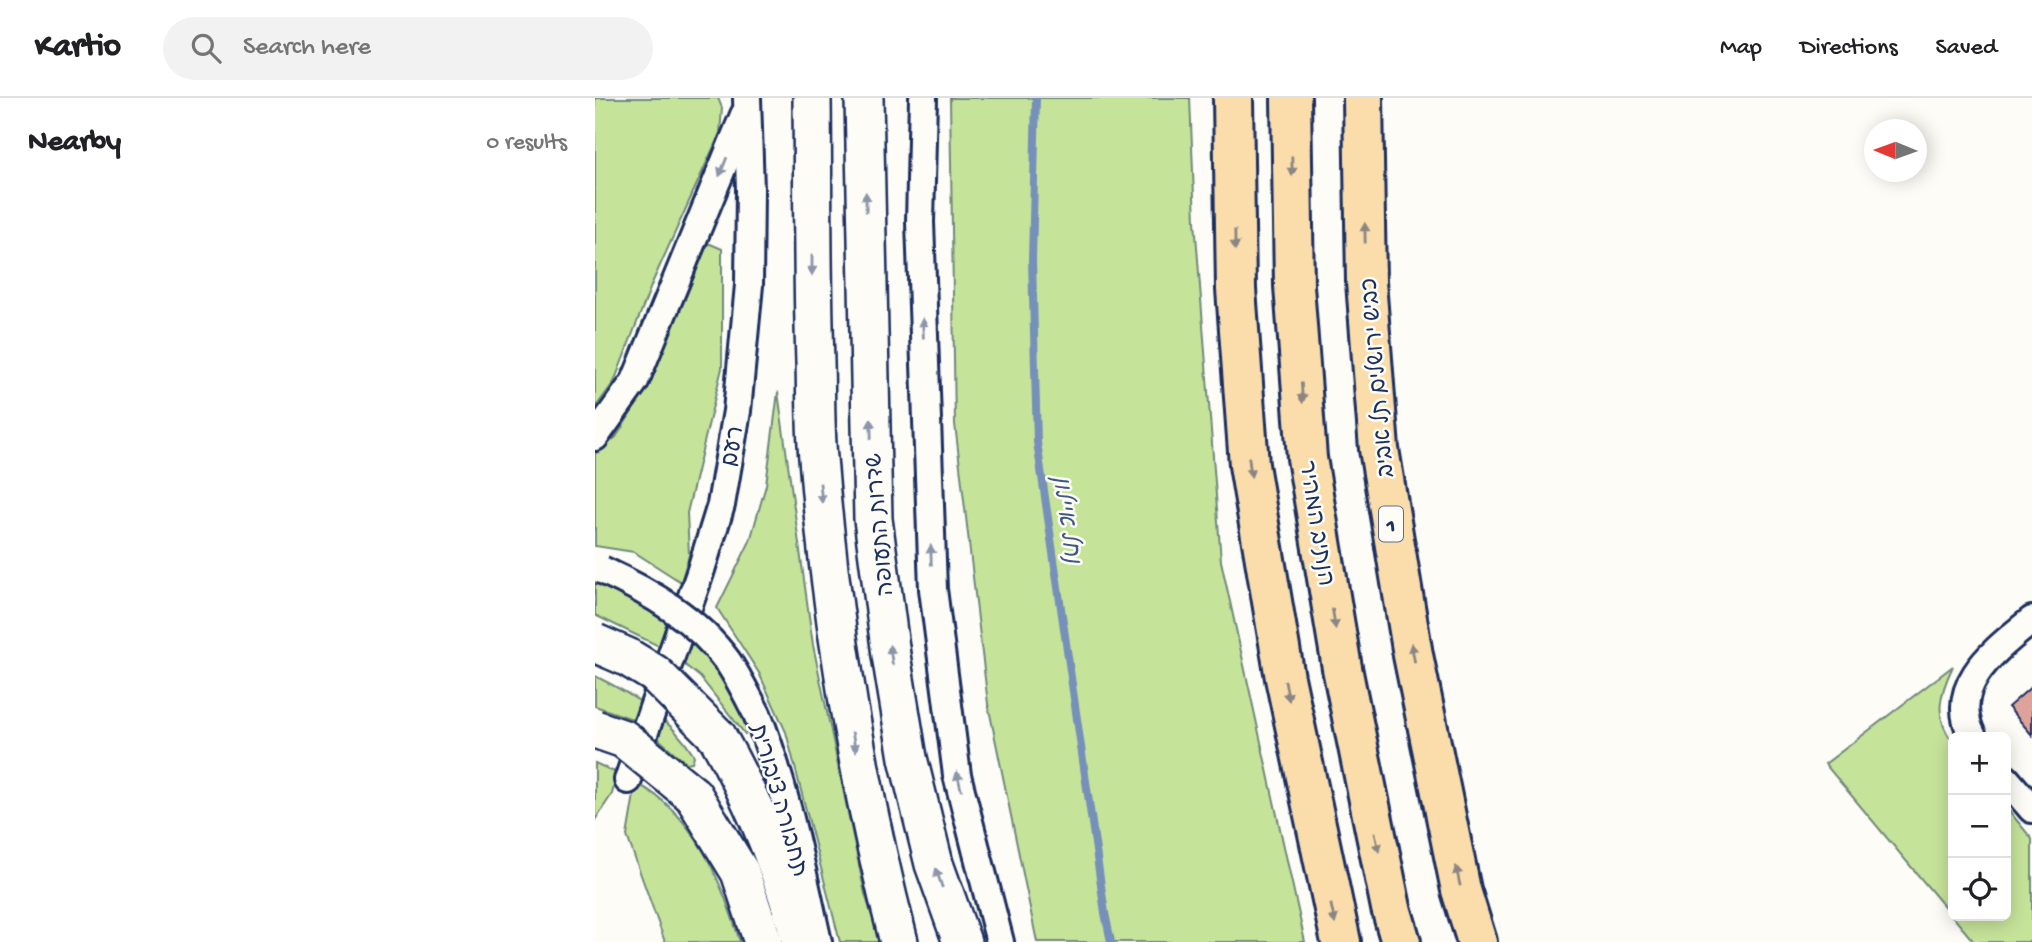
<!DOCTYPE html>
<meta charset="utf-8">
<style>
body{margin:0;font-family:"Gochi Hand","Playpen Sans Hebrew",sans-serif;background:#f2f2f2;color:#202124}
.controls{position:absolute;right:21px;bottom:21px;display:grid;overflow:hidden;border-radius:10px;box-shadow:0 4px 18px #0003}
.controls button{width:63px;height:63px;display:grid;place-items:center;padding:0;border:0;border-bottom:2px solid #e0e0e0;background:#fff;color:#202124;font:35px sans-serif}
.compass{position:absolute;left:1269px;top:21px;width:63px;height:63px;border-radius:50%;background:#fff;box-shadow:0 4px 18px #0003;rotate:271deg}
.list{margin:0;padding:0;list-style:none}
h2{display:flex;justify-content:space-between;align-items:center;height:91px;margin:0;padding:0 28px;font-size:30px}
h2 small{font-size:23px;font-weight:400;color:#757577}
.icon{flex:none;width:38px;height:38px;fill:none;stroke:currentColor;stroke-width:2;stroke-linecap:round;stroke-linejoin:round}
.map{position:relative;flex:none;width:1437px;height:844px;overflow:hidden}
header{display:flex;align-items:center;gap:42px;box-sizing:border-box;height:98px;padding:0 35px;background:#fff;border-bottom:2px solid #e0e0e0}
header strong{font-size:33px}
nav{display:flex;gap:38px;margin-inline-start:auto;font-size:24px}
.search{width:490px;height:63px;background:#f2f2f2;display:flex;align-items:center;gap:18px;box-sizing:border-box;padding:0 24px;border-radius:38px;color:#757577;font-size:26px}
main{display:flex}
aside{flex:1;background:#fff}
.map>svg:first-child{display:block}
.green{fill:#c6e39a;stroke:#70897c;stroke-width:2}
.lines{fill:none;stroke-linecap:round;stroke-linejoin:round}
.stream{stroke:#7491ba;stroke-width:8}
.building{fill:#dda39b;stroke:#1b2f5e;stroke-width:2;filter:url(#shadow)}
.street-casing{stroke:#1b2f5e;stroke-width:32}
.secondary-casing{stroke:#1b2f5e;stroke-width:42}
.highway-casing{stroke:#1b2f5e;stroke-width:44}
.street{stroke:#fdfcf7;stroke-width:26}
.secondary{stroke:#fdfcf7;stroke-width:37}
.highway{stroke:#fbddab;stroke-width:38}
.street-bridge-casing{stroke:#1b2f5e;stroke-width:32;stroke-linecap:butt}
.secondary-bridge-casing{stroke:#1b2f5e;stroke-width:42;stroke-linecap:butt}
.street-bridge{stroke:#fdfcf7;stroke-width:26}
.secondary-bridge{stroke:#fdfcf7;stroke-width:37}
.oneway{fill:#8b8684}
.oneway2{fill:#8c96aa}
.labels{text-anchor:middle;stroke-width:5;stroke-linejoin:round;paint-order:stroke}
.shield{fill:#fdfcf7;stroke:#5f6c8c;stroke-width:2}
.shield-label{font-size:21px;font-weight:bold;fill:#1b2f5e}
.street-label{font-size:23px;fill:#1b2f5e;stroke:#fdfcf7}
.water-label{font-size:24px;font-style:italic;fill:#405884;stroke:#fdfcf7}
</style>
<header>
<strong>Kartio</strong>
<div class="search"><svg class="icon" aria-label="search" viewBox="0 0 24 24"><circle cx="10" cy="10" r="6"/><path d="M15 15l6 6"/></svg>Search here</div>
<nav><a>Map</a><a>Directions</a><a>Saved</a></nav>
</header>
<main>
<aside>
<h2>Nearby<small>0 results</small></h2>
<ul class="list">
</ul>
</aside>
<div class="map">
<svg width="1437" height="844" viewBox="0 0 1437 844">
<defs>
<filter id="shadow"><feDropShadow dx="6" dy="6" stdDeviation="0" flood-color="#0004"/></filter>
</defs>
<rect width="100%" height="100%" fill="#fdfcf7"/>
<filter id="ink" filterUnits="userSpaceOnUse"><feTurbulence type="fractalNoise" baseFrequency=".0143" numOctaves="2"/><feDisplacementMap in="SourceGraphic" scale="14" xChannelSelector="R" yChannelSelector="G"/><feConvolveMatrix kernelMatrix="1 2 1 2 8 2 1 2 1" color-interpolation-filters="sRGB"/></filter>
<g filter="url(#ink)">
<g class="green">
<path d="M0,0H123L127,10L125,35L58,183L19,284L0,310Z"/>
<path d="M355,0H595L600,123L626,463L710,844H442L393,606L360,326Z"/>
<path d="M113,145L127,151V270L92,415L94,457L86,484L39,454L0,448V356L21,339L56,283Z"/>
<path d="M183,294L218,547L270,796L285,844H245L191,634L164,575L122,510L155,443L171,387Z"/>
<path d="M0,483L31,494L75,519L109,552L145,604L155,632L150,636L105,579L85,563L62,547L0,517Z"/>
<path d="M1358,568C1345,595 1338,619 1358,644V818H1411V709L1437,741V844H1379L1230,666Z"/>
<path d="M0,578C39,597 76,620 99,658L97,664L91,665L43,623L0,608Z"/>
<path d="M0,665L22,675L17,696L0,722Z"/>
<path d="M41,685C100,715 127,784 145,844H70L32,738Z"/>
</g>
<g class="lines">
<path class="stream" d="M441,0L437,162L442,344L510,815L516,844"/>
</g>
<path class="building" d="M1437,588V637L1413,609Z"/>
<g class="lines">
<g class="street-casing">
<g id="street">
<path d="M328,0L325,124L338,491L362,677L405,844"/>
<path d="M0,339L40,283L149,17"/>
<path d="M162,616C191,689 206,768 223,844"/>
<path d="M1378,639C1350,587 1402,551 1437,522"/>
<path d="M1411,681L1437,711"/>
<path d="M33,682L105,475L126,407L142,313L154,187L155,92L152,0"/>
</g>
</g>
<g class="secondary-casing">
<g id="secondary">
<path d="M217,0C218,88 217,176 220,264C221,296 220,328 223,360C236,523 263,685 304,844"/>
<path d="M269,0L278,421L296,557L313,660L339,766L367,844"/>
<path d="M122,638C159,703 187,772 206,844"/>
<path d="M98,697L145,774L168,844"/>
</g>
</g>
<g class="highway-casing">
<g id="highway">
<path d="M638,0L641,191L654,367L690,580L746,844"/>
<path d="M696,0L699,188L712,360L747,570L796,810L806,844"/>
<path d="M768,0L771,184L784,351L818,557L866,792L882,844"/>
</g>
</g>
<use href="#street" class="street"/>
<use href="#secondary" class="secondary"/>
<use href="#highway" class="highway"/>
<g class="street-bridge-casing">
<path id="street-bridge" d="M7,472C55,494 101,520 133,564C144,580 153,599 162,616"/>
</g>
<g class="secondary-bridge-casing">
<g id="secondary-bridge">
<path d="M0,545L32,559L60,576L122,638"/>
<path d="M0,631L29,641L98,697"/>
</g>
</g>
<use href="#street-bridge" class="street-bridge"/>
<use href="#secondary-bridge" class="secondary-bridge"/>
</g>
<defs><path id="oneway-solid" d="M-6-.8H1V-3.2L6.5 0L1 3.2V.8H-6Z" transform="scale(1.75)"/></defs>
<g class="oneway">
<use href="#oneway-solid" transform="translate(697 68) rotate(89)"/>
<use href="#oneway-solid" transform="translate(770 135) rotate(-91)"/>
<use href="#oneway-solid" transform="translate(640 142) rotate(89)"/>
<use href="#oneway-solid" transform="translate(707 295) rotate(86)"/>
<use href="#oneway-solid" transform="translate(655 369) rotate(83)"/>
<use href="#oneway-solid" transform="translate(739 521) rotate(81)"/>
<use href="#oneway-solid" transform="translate(818 555) rotate(-100)"/>
<use href="#oneway-solid" transform="translate(692 593) rotate(78)"/>
<use href="#oneway-solid" transform="translate(782 744) rotate(78)"/>
<use href="#oneway-solid" transform="translate(863 778) rotate(-102)"/>
<use href="#oneway-solid" transform="translate(738 816) rotate(78)"/>
</g>
<g class="oneway2">
<use href="#oneway-solid" transform="translate(128 69) rotate(112)"/>
<use href="#oneway-solid" transform="translate(271 104) rotate(-91)"/>
<use href="#oneway-solid" transform="translate(217 167) rotate(90)"/>
<use href="#oneway-solid" transform="translate(328 230) rotate(-92)"/>
<use href="#oneway-solid" transform="translate(276 331) rotate(-91)"/>
<use href="#oneway-solid" transform="translate(226 395) rotate(84)"/>
<use href="#oneway-solid" transform="translate(336 457) rotate(-92)"/>
<use href="#oneway-solid" transform="translate(296 557) rotate(-99)"/>
<use href="#oneway-solid" transform="translate(259 644) rotate(79)"/>
<use href="#oneway-solid" transform="translate(364 683) rotate(-103)"/>
<use href="#oneway-solid" transform="translate(344 780) rotate(-109)"/>
</g>
</g>
<g class="labels">
<rect class="shield" x="784" y="408.5" width="24" height="35" rx="5"/>
<g class="shield-label">
<text x="796" y="433">1</text>
</g>
<g class="street-label">
<text transform="translate(781 280) rotate(-95)" y="8">כביש ירושלים תל אביב</text>
<text transform="translate(136 348) rotate(-80)" y="8">רעם</text>
<text transform="translate(723 425) rotate(81)" y="8">הנתיב המהיר</text>
<text transform="translate(283 427) rotate(-95)" y="8">שדרות התעופה</text>
<text transform="translate(186 702) rotate(74)" y="8">תחבורה ציבורית</text>
</g>
<g class="water-label">
<text transform="translate(473 421) rotate(82)" y="8">נחל איילון</text>
</g>
</g>
</svg>
<div class="controls">
<button>+</button>
<button>−</button>
<button><svg class="icon" aria-label="locate" viewBox="0 0 24 24"><circle cx="12" cy="12" r="6"/><path d="M12 2v4M12 18v4M2 12h4M18 12h4"/></svg></button>
</div>
<svg class="compass" viewBox="-18 -18 36 36"><path d="M0-13l5 13h-10z" fill="#e53935"/><path d="M0 13l5-13h-10z" fill="#757577"/></svg>
</div>
</main>
